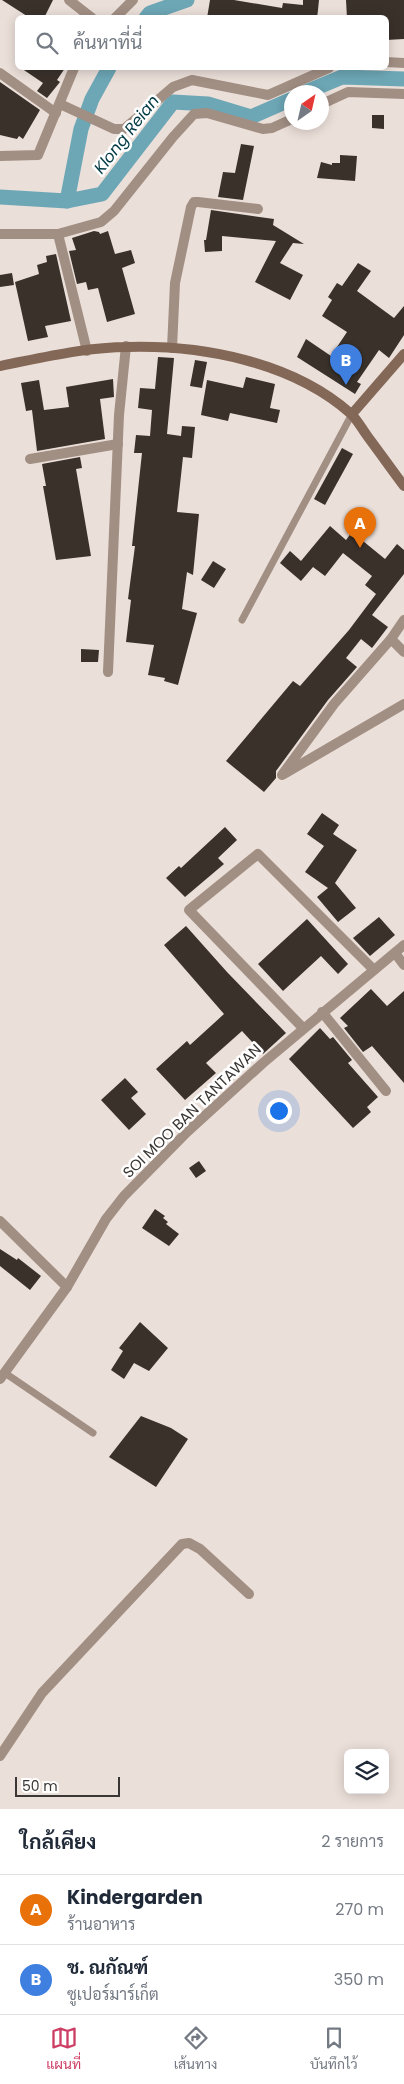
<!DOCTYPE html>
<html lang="th">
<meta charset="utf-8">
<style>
body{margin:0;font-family:Poppins,Sarabun,sans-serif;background:#f2f2f3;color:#1f2937}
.controls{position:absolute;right:15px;bottom:15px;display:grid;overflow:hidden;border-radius:8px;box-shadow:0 2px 12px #0003}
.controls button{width:45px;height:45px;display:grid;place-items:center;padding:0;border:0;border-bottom:1px solid #e0e1e3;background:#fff;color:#1f2937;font:25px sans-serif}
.compass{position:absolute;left:284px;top:85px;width:45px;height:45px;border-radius:50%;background:#fff;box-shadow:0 2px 12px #0003;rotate:34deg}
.scale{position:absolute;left:15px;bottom:12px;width:105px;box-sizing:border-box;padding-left:5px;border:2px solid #3a3633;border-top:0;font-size:14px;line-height:18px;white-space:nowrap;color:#3a3633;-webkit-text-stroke:4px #fff;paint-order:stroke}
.you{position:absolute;left:278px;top:1110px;width:18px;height:18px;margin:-12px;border:4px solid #fff;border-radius:50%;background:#1a73e8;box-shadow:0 0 0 8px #1a73e833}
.badge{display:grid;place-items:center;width:32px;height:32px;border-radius:50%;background:#cd3e65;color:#fff;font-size:16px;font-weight:700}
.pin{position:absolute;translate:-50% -41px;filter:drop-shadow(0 1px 2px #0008)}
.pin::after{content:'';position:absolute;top:26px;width:18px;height:15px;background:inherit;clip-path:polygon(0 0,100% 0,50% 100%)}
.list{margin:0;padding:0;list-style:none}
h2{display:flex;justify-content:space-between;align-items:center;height:65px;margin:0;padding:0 20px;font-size:21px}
h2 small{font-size:16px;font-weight:400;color:#747a83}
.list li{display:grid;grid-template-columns:32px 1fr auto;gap:15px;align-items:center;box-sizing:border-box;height:70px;padding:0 20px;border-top:1px solid #e0e1e3}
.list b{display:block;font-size:19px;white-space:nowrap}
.list p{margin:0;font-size:16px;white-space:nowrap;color:#747a83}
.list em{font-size:16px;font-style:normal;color:#747a83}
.icon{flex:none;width:28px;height:28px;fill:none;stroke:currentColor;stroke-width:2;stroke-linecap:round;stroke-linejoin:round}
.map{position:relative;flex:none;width:404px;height:1809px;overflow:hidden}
.search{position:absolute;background:#fff;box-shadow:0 2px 12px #0003;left:15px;right:15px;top:15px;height:55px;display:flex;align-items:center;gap:12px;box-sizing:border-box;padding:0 18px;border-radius:8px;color:#747a83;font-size:19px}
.sheet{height:205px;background:#fff}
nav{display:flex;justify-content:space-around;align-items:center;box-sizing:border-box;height:70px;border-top:1px solid #e0e1e3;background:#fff;font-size:14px;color:#747a83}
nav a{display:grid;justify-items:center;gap:2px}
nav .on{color:#cd3e65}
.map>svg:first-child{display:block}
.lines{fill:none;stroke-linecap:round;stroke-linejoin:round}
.canal{stroke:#6da7b6;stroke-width:15}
.building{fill:#3a312b}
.lane{stroke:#a28f84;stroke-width:7}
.street{stroke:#a28f84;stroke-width:10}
.secondary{stroke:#836757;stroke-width:10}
.labels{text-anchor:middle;stroke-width:5;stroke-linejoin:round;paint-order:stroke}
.street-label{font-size:15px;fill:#3a3633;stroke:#fff}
.water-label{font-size:16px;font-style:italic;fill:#013a45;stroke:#fff}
</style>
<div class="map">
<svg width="404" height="1809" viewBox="0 0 404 1809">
<rect width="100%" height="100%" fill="#ebdfd9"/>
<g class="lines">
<g class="canal">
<path d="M146,18L150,13L187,0"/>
<path d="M306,92L342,77L404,79"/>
<path d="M0,197L67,201L102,194L173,102L208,104L251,117L292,99"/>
<path d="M67,201L81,129L92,99L109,68"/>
</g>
</g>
<g class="building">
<path d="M2,0H53L44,18H30Z"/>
<path d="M210,0H234L282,8L283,3L303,5V0H319L318,10L317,18H207Z"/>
<path d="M346,0H404V39L386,40V18H347Z"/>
<path d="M21,68H65L57,80L60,82L47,98L37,91L43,83Z"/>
<path d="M0,82L40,110L23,139L19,136L17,139L0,135Z"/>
<path d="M372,115H384V129L372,128Z"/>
<path d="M241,144L254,146L243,200L218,197L223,172L235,173Z"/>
<path d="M340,155L357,156L355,181L317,178L321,162L332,165V163H340Z"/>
<path d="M211,210L274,219L273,225L304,244L293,243L280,263L303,275L290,300L255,282L276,241L222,236V251L205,252L204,240H206Z"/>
<path d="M94,231L99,232L100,234L108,231L115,254L131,250L135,263L122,268L135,314L107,322L98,288L88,290L86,282L77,284L69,251L76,250L72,238Z"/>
<path d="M56,254L71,321L45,326L48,337L28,341L15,282L39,274L37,265L47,262L46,256Z"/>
<path d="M358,263L371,271L357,291L394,318L404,306V335L389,358L379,350L357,382L361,384L355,394L297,357L306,339L331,356L347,332L322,316L332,300L328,297L337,283L342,286Z"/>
<path d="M12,273L14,285L0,287V275Z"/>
<path d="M158,357L174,358L167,434L181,436L182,426L195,427L192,458L183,457L177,512L199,514L193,575L187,572L182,609L197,613L178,685L164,681L165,678L148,675L154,645L126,642L131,600L128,599L135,546H132L142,453H134L136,435L150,436L152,410L138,408L140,388L155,389Z"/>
<path d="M195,360L207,362L202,388L190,386Z"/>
<path d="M246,377L275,384L270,408L280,410L277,423L230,413L228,421L201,415L207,380L243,388Z"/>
<path d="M113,379L114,397L100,399L105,439L37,451L32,410L26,411L21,383L39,380L44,410L69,407L66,387Z"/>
<path d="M342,448L353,454L325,505L314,499Z"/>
<path d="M80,457L82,468L76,469L91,556L56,560L43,486H46L42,464Z"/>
<path d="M330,526L346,540L352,532L385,559L397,544L404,550V574L372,615L388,627L372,648L361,639L346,658L357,667L328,700L276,771V778L264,792L226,761L293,681L300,686L349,630L376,594L365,585L372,576L343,553L325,576L313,567L301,581L280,563L290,551L301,561Z"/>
<path d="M213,561L226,569L214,588L201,580Z"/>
<path d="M81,649L99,650L98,662H81Z"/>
<path d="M322,813L339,825L333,834L357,850L335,883L356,908L338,922L317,897L328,888L305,872L324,846L307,834Z"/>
<path d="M225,827L237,840L218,858L224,864L185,897L166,878L179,866L181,868Z"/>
<path d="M379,917L395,935L370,956L353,938Z"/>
<path d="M307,919L348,964L338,974L321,956L283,991L258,964Z"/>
<path d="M186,926L227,972L286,1033L263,1054L242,1031L206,1063L216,1073L185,1100L156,1069L187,1041L190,1045L224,1014L164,945Z"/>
<path d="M371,989L387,1006L404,991V1083L372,1046L363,1052L344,1028L348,1026L340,1018Z"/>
<path d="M320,1028L330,1039L333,1037L352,1060L348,1063L378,1097L367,1107L371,1112L353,1128L289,1059Z"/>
<path d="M125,1078L138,1092L131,1098L146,1114L129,1130L101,1100Z"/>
<path d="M199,1161L206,1171L196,1178L189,1168Z"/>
<path d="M155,1209L165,1216L163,1218L168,1222L166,1224L179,1234L169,1246L142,1228Z"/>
<path d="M0,1249L17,1260L18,1258L41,1276L30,1290L0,1266Z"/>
<path d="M140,1322L168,1348L149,1371L134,1363L124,1379L111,1370L123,1351L119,1348Z"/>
<path d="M141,1416L171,1428L188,1439L156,1487L109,1457Z"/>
</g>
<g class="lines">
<g class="lane">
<path d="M242,620L352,414"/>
<path d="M5,1373L93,1433"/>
</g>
<g class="street">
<path d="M69,0L92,18"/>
<path d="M115,18L133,0"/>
<path d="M386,62L404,63"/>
<path d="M0,73L56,113"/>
<path d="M60,104L114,129H124L173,87L192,80L268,95L329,68"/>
<path d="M322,104L348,92L404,94"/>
<path d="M0,156L38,155L74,68"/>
<path d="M0,234H58L101,222L114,211L173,137L194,114L207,113L263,129L272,128L292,119"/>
<path d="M58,234L87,351"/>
<path d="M172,348L175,283L191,207L194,202H198L258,209"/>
<path d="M30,459L118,444"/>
<path d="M404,620L391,639L404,652"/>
<path d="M108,672L119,415L126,346"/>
<path d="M284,774L404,704"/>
<path d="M282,775L334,704L391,639"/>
<path d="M395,953L404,965"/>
<path d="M322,1012L386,1091"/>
<path d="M303,1028L189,910L258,854L374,970"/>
<path d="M0,1221L67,1287"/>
<path d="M0,1379L67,1287L106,1219L124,1196L187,1132L263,1063L404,945"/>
<path d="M0,1756L42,1693L182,1544L189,1543L200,1549L249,1594"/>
</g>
<g class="secondary">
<path d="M0,366C41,358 85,347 128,347C203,345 292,362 350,413C357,419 362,429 368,437C380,453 392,470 404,486"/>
<path d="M352,414L404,354"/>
</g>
</g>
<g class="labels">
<g class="street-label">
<text transform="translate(192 1111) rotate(-44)" y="5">SOI MOO BAN TANTAWAN</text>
</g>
<g class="water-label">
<text transform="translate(126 134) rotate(-52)" y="6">Klong Reian</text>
</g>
</g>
</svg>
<div class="controls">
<button><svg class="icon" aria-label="layers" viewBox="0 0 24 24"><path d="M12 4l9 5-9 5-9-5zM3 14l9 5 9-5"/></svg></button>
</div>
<svg class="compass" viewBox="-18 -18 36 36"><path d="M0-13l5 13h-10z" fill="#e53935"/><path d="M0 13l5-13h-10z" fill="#747a83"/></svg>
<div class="scale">50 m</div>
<div class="you"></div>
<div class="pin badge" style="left:360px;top:548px;background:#e8710a">A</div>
<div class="pin badge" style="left:346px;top:385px;background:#3f7fe0">B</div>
<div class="search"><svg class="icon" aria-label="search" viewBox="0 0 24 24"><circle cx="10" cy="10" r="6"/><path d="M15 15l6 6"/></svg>ค้นหาที่นี่</div>
</div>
<section class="sheet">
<h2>ใกล้เคียง<small>2 รายการ</small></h2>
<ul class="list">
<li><span class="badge" style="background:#e8710a">A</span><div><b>Kindergarden</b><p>ร้านอาหาร</p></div><em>270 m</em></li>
<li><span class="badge" style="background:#3f7fe0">B</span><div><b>ช. ณกัณฑ์</b><p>ซูเปอร์มาร์เก็ต</p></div><em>350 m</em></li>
</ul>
</section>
<nav>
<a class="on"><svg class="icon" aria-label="map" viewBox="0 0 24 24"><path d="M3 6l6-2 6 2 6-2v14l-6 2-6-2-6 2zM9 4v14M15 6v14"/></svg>แผนที่</a>
<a><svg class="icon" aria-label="directions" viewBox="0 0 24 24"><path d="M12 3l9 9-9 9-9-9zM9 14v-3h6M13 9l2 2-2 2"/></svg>เส้นทาง</a>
<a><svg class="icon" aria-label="saved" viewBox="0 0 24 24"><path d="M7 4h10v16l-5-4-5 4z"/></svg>บันทึกไว้</a>
</nav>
